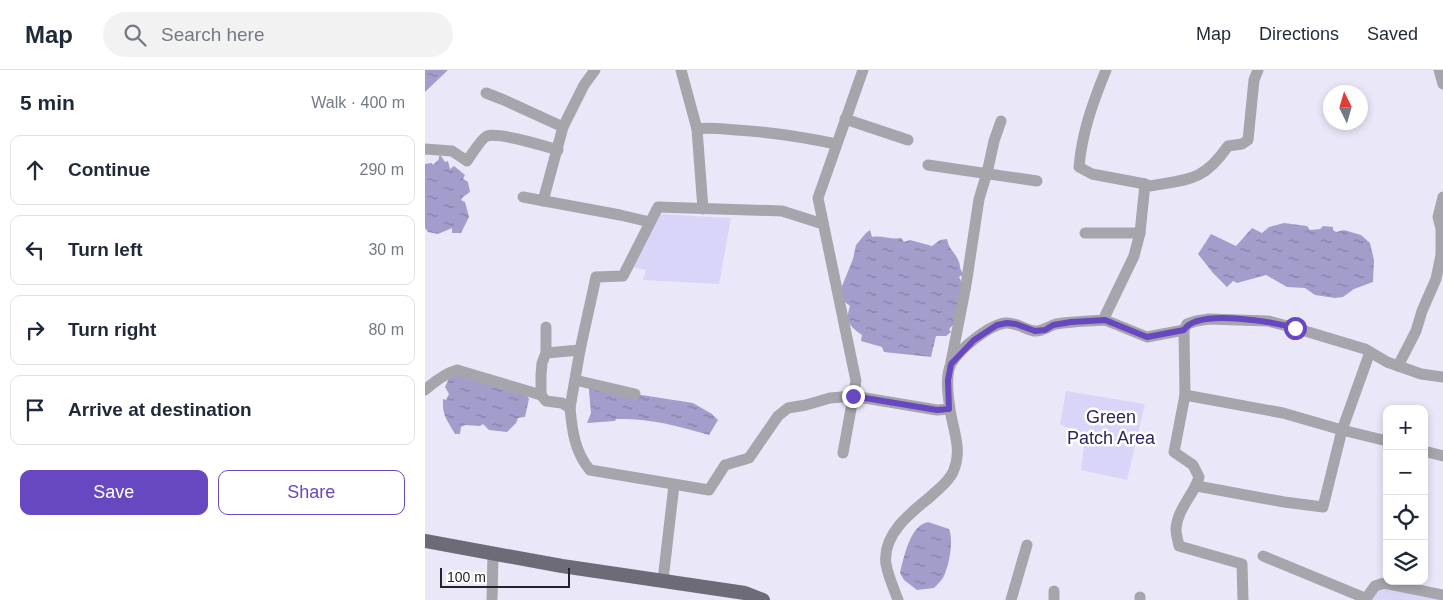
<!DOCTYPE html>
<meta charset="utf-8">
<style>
body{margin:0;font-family:Helvetica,sans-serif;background:#f2f2f3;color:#1f2937}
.controls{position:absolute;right:15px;bottom:15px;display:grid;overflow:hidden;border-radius:10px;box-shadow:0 2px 8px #0003}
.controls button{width:45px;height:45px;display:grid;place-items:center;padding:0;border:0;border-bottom:1px solid #e0e1e3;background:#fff;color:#1f2937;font:25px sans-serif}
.compass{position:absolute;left:898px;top:15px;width:45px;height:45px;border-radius:50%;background:#fff;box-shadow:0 2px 8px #0003;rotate:355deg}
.scale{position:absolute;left:15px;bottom:12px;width:130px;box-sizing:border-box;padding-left:5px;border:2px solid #232328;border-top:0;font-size:14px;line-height:18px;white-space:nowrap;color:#232328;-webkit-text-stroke:4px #fff;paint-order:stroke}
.stop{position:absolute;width:15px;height:15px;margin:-11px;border:4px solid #6848c1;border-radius:50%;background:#fff}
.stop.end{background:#6848c1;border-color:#fff;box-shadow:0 1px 5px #0008}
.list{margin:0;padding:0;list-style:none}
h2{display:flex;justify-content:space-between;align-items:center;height:65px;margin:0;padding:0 20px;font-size:21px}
h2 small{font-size:16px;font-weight:400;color:#747a83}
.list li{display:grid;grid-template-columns:32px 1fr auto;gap:15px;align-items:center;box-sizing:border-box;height:70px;margin:0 10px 10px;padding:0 10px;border:1px solid #e0e1e3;border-radius:10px}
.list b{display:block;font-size:19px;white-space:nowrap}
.list em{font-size:16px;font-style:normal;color:#747a83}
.actions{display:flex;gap:10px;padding:15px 20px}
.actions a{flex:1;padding:11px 0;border:1px solid #6848c1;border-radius:10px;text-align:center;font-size:18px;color:#6848c1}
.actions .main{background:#6848c1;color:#fff}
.icon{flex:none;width:28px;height:28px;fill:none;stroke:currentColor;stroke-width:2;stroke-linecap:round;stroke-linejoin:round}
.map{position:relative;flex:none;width:1018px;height:530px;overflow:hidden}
header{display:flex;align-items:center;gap:30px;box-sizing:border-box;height:70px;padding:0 25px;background:#fff;border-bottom:1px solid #e0e1e3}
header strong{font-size:24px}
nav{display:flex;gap:28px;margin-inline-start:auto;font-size:18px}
.search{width:350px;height:45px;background:#f2f2f3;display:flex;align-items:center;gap:12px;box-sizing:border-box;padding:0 18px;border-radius:28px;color:#747a83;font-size:19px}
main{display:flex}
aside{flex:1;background:#fff}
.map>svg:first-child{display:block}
.park{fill:#d9d5f8}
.water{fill:url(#water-ripples)}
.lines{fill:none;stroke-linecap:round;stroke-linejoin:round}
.minor{stroke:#a5a5ab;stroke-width:11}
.major{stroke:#6c6b77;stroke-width:14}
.route{stroke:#6848c1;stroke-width:6}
.labels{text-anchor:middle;stroke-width:5;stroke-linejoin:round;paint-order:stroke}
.park-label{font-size:18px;fill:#32245d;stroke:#fff}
</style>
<header>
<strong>Map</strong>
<div class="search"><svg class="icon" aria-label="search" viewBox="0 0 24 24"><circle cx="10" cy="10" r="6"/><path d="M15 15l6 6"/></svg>Search here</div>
<nav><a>Map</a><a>Directions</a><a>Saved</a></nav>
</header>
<main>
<aside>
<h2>5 min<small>Walk · 400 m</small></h2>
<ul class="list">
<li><svg class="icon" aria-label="ahead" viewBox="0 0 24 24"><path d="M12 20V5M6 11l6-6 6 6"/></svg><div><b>Continue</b></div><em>290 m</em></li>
<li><svg class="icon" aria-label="left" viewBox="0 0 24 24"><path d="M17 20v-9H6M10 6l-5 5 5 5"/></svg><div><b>Turn left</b></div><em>30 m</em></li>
<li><svg class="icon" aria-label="right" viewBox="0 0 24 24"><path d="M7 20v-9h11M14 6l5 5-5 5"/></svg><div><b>Turn right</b></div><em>80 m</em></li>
<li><svg class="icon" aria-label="arrive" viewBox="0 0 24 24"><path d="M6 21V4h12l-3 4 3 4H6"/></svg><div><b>Arrive at destination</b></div></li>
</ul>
<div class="actions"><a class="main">Save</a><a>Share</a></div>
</aside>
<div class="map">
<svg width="1018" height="530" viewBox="0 0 1018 530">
<defs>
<pattern id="water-ripples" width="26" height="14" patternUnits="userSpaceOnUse" patternTransform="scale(1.25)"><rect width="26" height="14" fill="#a39dcc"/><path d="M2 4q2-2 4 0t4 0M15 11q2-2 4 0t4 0" fill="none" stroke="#8480a6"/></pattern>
</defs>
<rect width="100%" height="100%" fill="#eae8f8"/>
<g class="park">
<path d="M235,144L306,148L294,214L218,210L221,200L207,197Z"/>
<path d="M641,321L720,334L702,410L656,400L660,368L635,354Z"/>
<path d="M950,515L1018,530H947Z"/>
</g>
<g class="water">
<path d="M0,0H23L0,22Z"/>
<path d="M14,86H16L20,92L23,91L25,99L29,96L40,105L38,109L43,112L45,122L38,127L36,130L40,132L44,147L36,163H27V158L13,164L3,162L0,158V94L7,93L8,95L14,89Z"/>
<path d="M859,153L882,156L885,160L895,159L898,156L908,157V160L911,162L919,160L936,165L945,173L949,190L948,212L929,219L918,227L910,228L890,225L880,218L862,217L841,205L812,213L808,211L802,217L788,203L773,184L786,164L811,176L827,158L837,163L844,157Z"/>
<path d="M445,160L447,167C457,165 466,170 476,168L479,172L485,170L507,176L515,170L522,169C524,180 531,183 534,192C536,198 534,199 539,204L534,207L538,215L530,253L524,259L526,262L521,266H511L506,287L459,282L457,277L436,271L437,265C424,256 420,251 425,236L420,232L415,221L428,189L431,175L441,163Z"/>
<path d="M32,301L101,324L104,329L100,347L93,348L91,353L82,362L64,360L58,354L55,356L40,355L36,357L35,364H30C22,350 17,346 18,329L21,330L24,324L20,317L25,306Z"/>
<path d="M165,317L268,333L287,344L293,350L284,365C254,356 223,348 191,349L190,351L162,353L166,343L164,321Z"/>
<path d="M503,452L524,459C529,471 524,495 519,506C517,510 512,515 509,518L492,520L479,510L475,503C479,487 485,455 503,452Z"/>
</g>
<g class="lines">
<g class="minor">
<path d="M256,0L272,59L278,139"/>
<path d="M681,0C668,32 657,62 654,97L667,104L720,114"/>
<path d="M1014,0L1018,14"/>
<path d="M61,23L79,30L138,57"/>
<path d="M420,49L483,70"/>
<path d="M272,59C285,57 298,59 311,60C345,62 378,67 411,74"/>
<path d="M0,79L27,81L42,91C46,85 57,68 62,66C74,62 119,76 133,80"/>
<path d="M503,95L612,111"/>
<path d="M98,127L195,145L225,152"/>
<path d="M118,131L138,57L159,15L170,0"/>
<path d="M398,154L357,141L233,137L198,206L171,207L155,280L121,283L117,293L116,305V325L121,331L137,333L145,338C147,360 150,383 165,400L284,420L300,395L324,388L353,346L363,338L381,335L405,328L428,326L512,340L524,339"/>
<path d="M660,163H715"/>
<path d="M680,250L722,267L759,260"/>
<path d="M121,257V283"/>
<path d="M526,292L541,215L554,129L562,103L569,71L576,51"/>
<path d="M973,296L991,261L997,241L1011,209L1016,185V159L1013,147L1018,127"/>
<path d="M150,310L210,324"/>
<path d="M0,320C10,311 19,304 32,300L116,325"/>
<path d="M760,325L858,343L917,360L962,371"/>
<path d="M145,338L155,280"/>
<path d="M999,381L1018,386"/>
<path d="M418,383L431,311L393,128L438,0"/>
<path d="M772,416L859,432L898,437L917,360L945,282"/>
<path d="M838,486L940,528"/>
<path d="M238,510L249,415"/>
<path d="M715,527V530"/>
<path d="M67,530L68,484"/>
<path d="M473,530C469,519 463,506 461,494C457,465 485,443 505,427C513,419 523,413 528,402C538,380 528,361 525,339C523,326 520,306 526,294C534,279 564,255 580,253C591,252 599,259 609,261C618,262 623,256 631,254C647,251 664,251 680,250V246L709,186L715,163L720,114L725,116C764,109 778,112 803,76L817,74L823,70L829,10L833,0"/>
<path d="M586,530L602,475"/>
<path d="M629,530V521"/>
<path d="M818,530L817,494L754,476C753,471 751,464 751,459C752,439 769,425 774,407L768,395L749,382L760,325L759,260L762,254L771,251L784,249L843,251L870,258L940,279L962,292L996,304L1018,307"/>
<path d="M940,530L950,516L959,513L1018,525"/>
</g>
<path class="major" d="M0,471L137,496L320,523L338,530"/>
</g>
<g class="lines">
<path class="route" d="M428,326L512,340L524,339L523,310L526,294L549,270L572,255L582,253L591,254L610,261L620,260L628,255L646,252L680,250L722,267L759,260C772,238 848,252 870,258"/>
</g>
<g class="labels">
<g class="park-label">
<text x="686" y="353">Green<tspan x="686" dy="21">Patch Area</tspan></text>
</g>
</g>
</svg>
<div class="controls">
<button>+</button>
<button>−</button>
<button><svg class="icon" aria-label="locate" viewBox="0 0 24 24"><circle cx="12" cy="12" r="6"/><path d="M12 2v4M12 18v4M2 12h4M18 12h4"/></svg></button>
<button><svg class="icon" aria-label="layers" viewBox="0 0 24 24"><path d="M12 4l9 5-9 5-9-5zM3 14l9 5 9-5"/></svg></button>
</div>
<svg class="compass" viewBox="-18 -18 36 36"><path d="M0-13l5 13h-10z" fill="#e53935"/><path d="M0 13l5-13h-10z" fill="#747a83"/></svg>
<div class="scale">100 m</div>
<div class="stop" style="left:870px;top:258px"></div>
<div class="stop end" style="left:428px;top:326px"></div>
</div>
</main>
